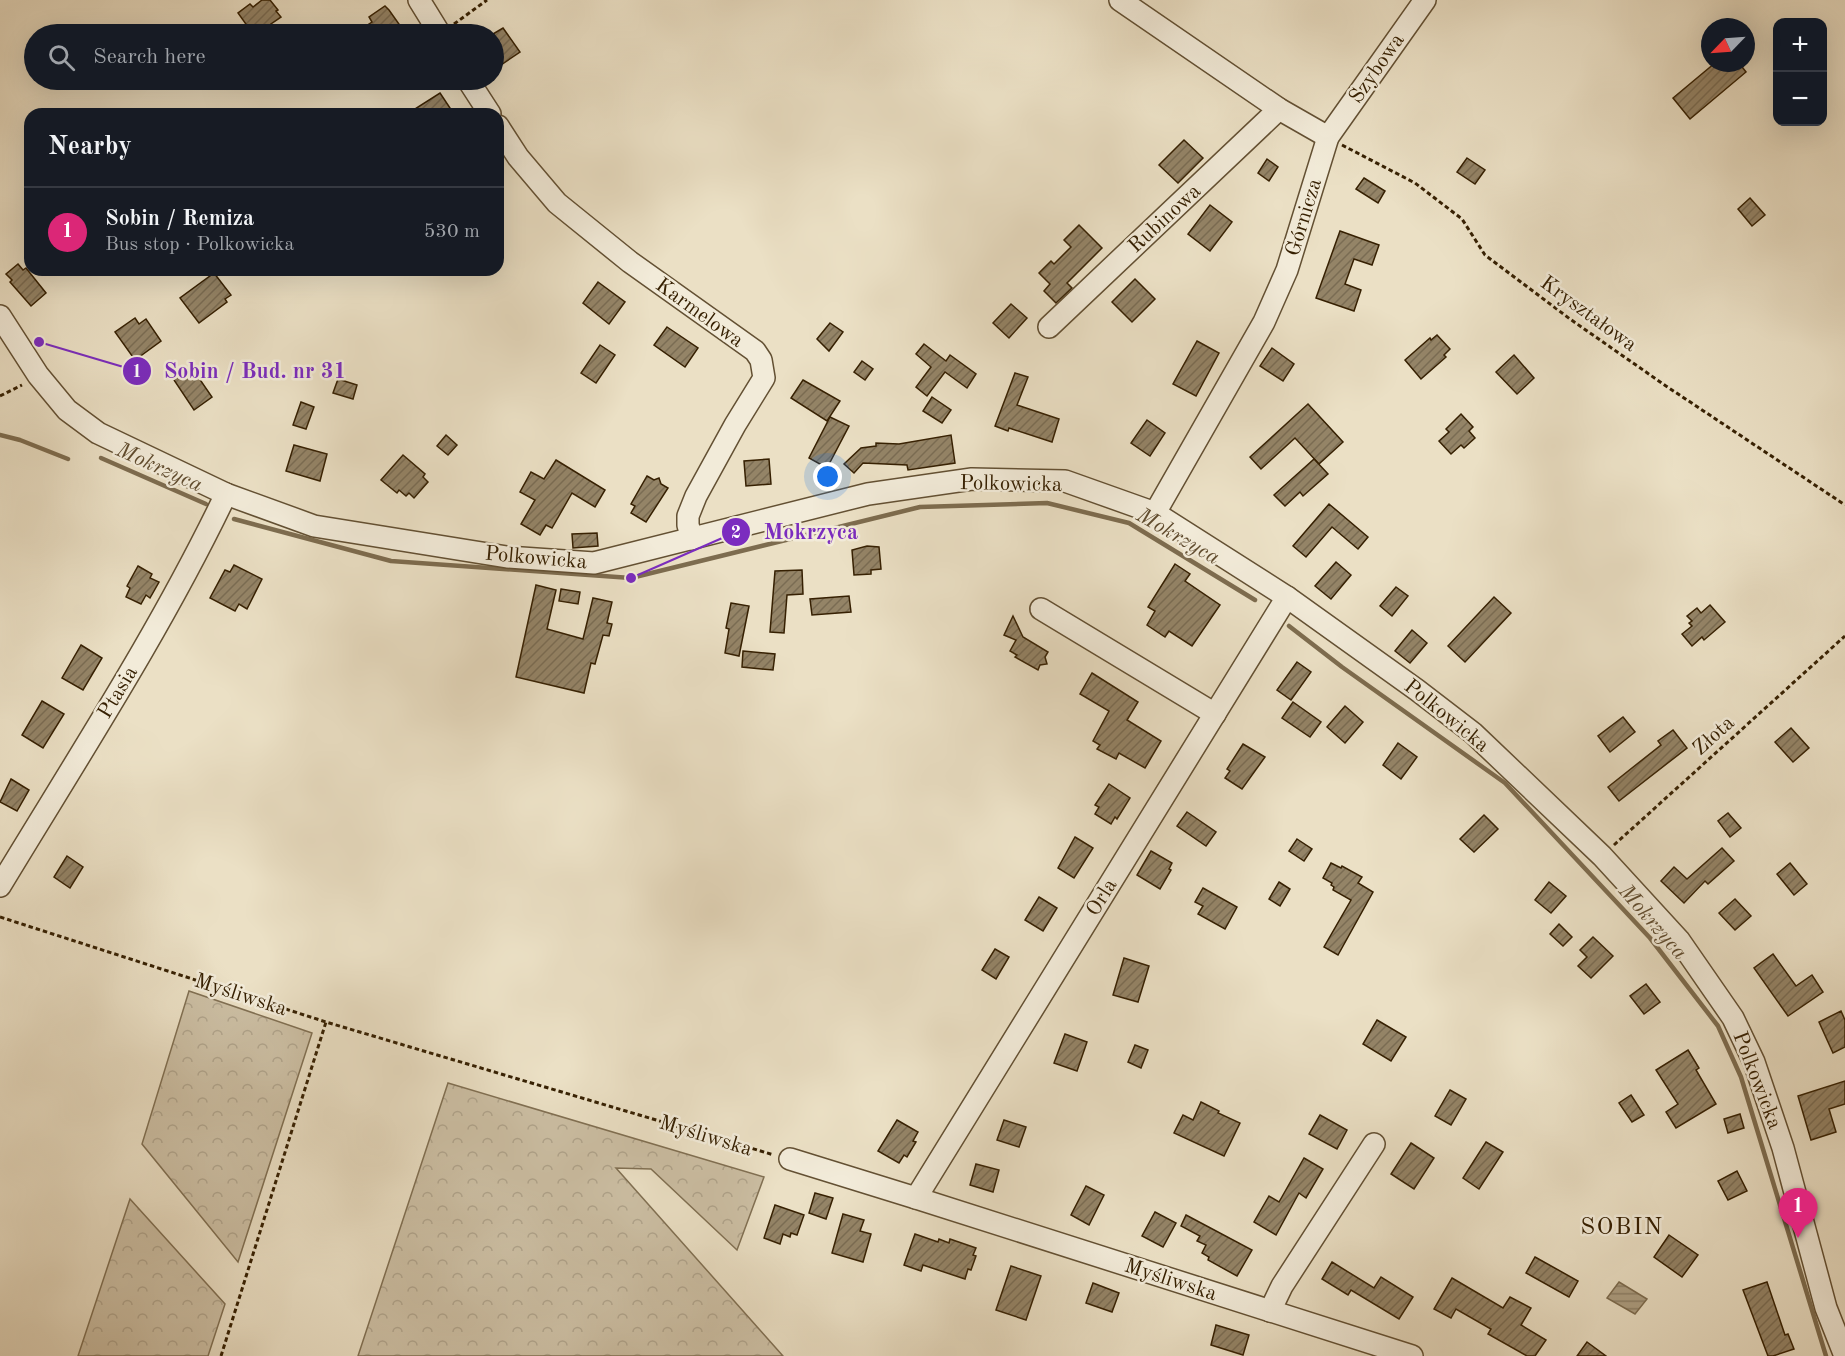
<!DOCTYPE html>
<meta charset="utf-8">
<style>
body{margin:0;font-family:"Old Standard TT",serif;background:#242831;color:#f1f3f6}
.controls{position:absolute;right:18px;top:18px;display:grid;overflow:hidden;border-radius:12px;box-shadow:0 6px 24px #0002}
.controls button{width:54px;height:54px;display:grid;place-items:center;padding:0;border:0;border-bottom:2px solid #363941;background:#171b24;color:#f1f3f6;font:30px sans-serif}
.compass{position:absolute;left:1701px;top:18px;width:54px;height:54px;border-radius:50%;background:#171b24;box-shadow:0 6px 24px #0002;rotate:245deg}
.you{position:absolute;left:828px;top:477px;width:21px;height:21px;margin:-15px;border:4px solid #fff;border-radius:50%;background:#1a73e8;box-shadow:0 0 0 9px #1a73e833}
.badge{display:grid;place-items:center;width:39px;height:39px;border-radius:50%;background:#db2777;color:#fff;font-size:20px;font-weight:700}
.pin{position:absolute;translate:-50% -50px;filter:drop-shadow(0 2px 3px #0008)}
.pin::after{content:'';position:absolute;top:32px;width:21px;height:18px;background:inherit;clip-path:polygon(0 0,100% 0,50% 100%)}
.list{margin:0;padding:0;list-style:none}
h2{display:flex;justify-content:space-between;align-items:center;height:78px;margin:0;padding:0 24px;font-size:26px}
h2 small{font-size:20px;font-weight:400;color:#9ea1a6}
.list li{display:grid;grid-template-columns:39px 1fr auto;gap:18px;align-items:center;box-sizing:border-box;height:90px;padding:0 24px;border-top:2px solid #363941}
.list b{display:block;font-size:22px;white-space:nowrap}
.list p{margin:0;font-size:20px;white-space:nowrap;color:#9ea1a6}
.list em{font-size:20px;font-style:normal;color:#9ea1a6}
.icon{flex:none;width:33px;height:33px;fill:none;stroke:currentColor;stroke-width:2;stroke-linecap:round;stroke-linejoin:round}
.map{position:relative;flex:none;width:1845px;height:1356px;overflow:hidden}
.search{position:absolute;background:#171b24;box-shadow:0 6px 24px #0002;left:24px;top:24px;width:480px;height:66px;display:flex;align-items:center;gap:15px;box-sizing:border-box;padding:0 21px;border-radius:33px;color:#9ea1a6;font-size:22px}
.panel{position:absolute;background:#171b24;box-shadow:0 6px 24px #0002;left:24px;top:108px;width:480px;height:168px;border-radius:18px}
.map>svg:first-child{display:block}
.forest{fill:url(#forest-crowns);stroke:#817053;stroke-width:1.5}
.water{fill:url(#water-rules);stroke:#7d6c4f;stroke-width:1.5}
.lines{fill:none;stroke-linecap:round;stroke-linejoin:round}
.stream{stroke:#7d6c4f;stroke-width:4.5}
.building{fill:url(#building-hatch);stroke:#362002;stroke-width:1.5}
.minor-casing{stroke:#635033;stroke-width:24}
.path{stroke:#362002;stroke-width:3;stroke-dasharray:4.5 3;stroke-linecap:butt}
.minor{stroke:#f2ebd9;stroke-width:21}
.labels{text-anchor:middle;stroke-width:5;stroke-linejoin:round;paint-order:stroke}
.street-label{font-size:21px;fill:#362002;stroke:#f2ebd9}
.water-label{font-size:22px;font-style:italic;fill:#604c2f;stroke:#f2ebd9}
.quarter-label{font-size:24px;letter-spacing:1.5px;fill:#362002;stroke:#f2ebd9}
.leader{fill:none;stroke:#7b2cbf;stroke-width:2}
.callout-dot{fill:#7b2cbf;stroke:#f2ebd9;stroke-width:2}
.mark-label{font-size:18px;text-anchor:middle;font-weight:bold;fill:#fff}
.callout-label{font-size:22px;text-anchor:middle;font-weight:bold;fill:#7b2cbf;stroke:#f2ebd9;stroke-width:5;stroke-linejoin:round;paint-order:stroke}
</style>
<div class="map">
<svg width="1845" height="1356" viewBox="0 0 1845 1356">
<defs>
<pattern id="forest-crowns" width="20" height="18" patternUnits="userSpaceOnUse" patternTransform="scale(1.5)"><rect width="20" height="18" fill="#ccbfa4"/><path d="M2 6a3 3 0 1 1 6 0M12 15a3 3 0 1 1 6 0" fill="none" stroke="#b0a48c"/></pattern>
<pattern id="water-rules" width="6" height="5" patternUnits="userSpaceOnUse" patternTransform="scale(1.5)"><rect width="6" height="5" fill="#ad9f83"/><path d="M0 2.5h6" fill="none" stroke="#8e8169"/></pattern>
<pattern id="building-hatch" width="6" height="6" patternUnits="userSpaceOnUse" patternTransform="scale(1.5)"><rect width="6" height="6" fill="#948467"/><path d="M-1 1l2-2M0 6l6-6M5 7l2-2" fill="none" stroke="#7a6c53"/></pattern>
</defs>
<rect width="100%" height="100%" fill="#ebe0c5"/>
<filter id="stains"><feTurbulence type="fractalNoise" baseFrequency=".00333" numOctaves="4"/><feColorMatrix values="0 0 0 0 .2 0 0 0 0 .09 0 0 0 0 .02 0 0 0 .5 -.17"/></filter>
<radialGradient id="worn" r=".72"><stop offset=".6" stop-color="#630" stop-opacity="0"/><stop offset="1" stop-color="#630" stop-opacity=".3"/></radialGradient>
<g class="forest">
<path d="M189,991L312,1033L238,1262L142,1144Z"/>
<path d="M448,1083L764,1177L737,1250L651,1169L616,1168L783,1356H358Z"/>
<path d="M130,1199L225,1304L208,1356H78Z"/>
</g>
<path class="water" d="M1619,1282L1647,1299L1635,1314L1607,1298Z"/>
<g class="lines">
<g class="stream">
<path d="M0,435L20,440L68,459"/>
<path d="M101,458L206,504"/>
<path d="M234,519L391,561L631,578L920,507L1047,503L1129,523L1255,600"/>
<path d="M1289,626L1342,667L1505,783L1650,938L1718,1026L1741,1077L1826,1356"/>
</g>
</g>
<g class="building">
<path d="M262,0H270L278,10L276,11L281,17L271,24L278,34H253L238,13L250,4L253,7Z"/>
<path d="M385,6L389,10L406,34H372L366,26L372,22L369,17Z"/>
<path d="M503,28L520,52L501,65L494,54L493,34Z"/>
<path d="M1715,63H1739L1746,72L1690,119L1673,98Z"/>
<path d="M440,93L454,114H407Z"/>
<path d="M1184,140L1203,158L1178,183L1159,165Z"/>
<path d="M1467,158L1485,170L1475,184L1457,172Z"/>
<path d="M1267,159L1278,167L1269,181L1258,173Z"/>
<path d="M1364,178L1385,191L1378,203L1356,189Z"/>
<path d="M1750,198L1765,215L1752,226L1738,209Z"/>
<path d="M1210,205L1232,222L1210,251L1188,234Z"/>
<path d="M1079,225L1102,248L1067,283L1072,288L1056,303L1044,291L1050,284L1039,273L1051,261L1054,264L1071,247L1064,240Z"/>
<path d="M1340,231L1379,245L1372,265L1354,259L1345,284L1361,290L1354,311L1316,298Z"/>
<path d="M18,264L23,270L26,268L46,293L31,306L10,282L12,280L6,274Z"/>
<path d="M214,273L231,295L225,299L227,302L199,323L180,298Z"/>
<path d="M1135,279L1155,299L1132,322L1112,302Z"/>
<path d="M598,282L625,302L609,324L583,303Z"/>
<path d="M1011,304L1027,318L1009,338L993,323Z"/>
<path d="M135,318L139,324L146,319L161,341L135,360L115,332Z"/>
<path d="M830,323L843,332L829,351L817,339Z"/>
<path d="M667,327L698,348L685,367L654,345Z"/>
<path d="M1437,335L1450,349L1444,355L1446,357L1421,379L1405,360L1430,338L1431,340Z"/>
<path d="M1197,341L1219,353L1196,396L1173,384Z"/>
<path d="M924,344L946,361L950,355L976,374L967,388L945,372L927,396L916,387L931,367L916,354Z"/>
<path d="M600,345L615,355L596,383L581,373Z"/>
<path d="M1272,348L1294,364L1283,381L1260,366Z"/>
<path d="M1514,355L1534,378L1517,394L1496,372Z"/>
<path d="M862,361L873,369L865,380L854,372Z"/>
<path d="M192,368L212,397L194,410L174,380Z"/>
<path d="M1015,373L1028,377L1017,405L1059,419L1052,442L1009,428L1008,431L995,426Z"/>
<path d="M338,379L357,385L353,399L333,393Z"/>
<path d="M803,380L840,401L827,421L791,398Z"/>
<path d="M932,397L951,410L942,423L923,411Z"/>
<path d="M301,402L314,407L306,429L293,425Z"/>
<path d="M1308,404L1343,442L1319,464L1295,438L1261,469L1250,457Z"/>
<path d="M1461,414L1473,427L1469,431L1475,438L1464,448L1461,445L1451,454L1439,441L1449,432L1446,429Z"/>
<path d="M830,417L849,426L827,468L809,458Z"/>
<path d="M1147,420L1165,433L1150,456L1131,443Z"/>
<path d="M446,435L457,445L448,455L437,446Z"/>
<path d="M951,435L955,463L908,470L907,465L863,463L854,473L844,464L861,448L876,446V443L899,444Z"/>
<path d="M294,445L327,454L320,481L286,471Z"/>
<path d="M403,455L425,474L423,477L428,482L414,498L409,493L406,496L399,490L397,493L381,480Z"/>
<path d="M769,459L771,484L746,486L744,461Z"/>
<path d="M1314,459L1328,474L1303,496L1300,492L1285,506L1274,495Z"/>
<path d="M556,460L605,490L595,507L572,493L552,528L546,525L540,535L521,524L535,500L520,492L531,472L544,479Z"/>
<path d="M647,476L654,480L659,478L661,484L668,488L646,522L631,513L635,506L631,504Z"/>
<path d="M1329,504L1368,537L1358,549L1332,527L1306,557L1293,546Z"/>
<path d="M597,533L598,546L573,548L572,534Z"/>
<path d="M867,546L879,547L881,569L871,570V574L854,575L852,550Z"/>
<path d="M1336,562L1351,575L1331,599L1315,586Z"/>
<path d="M1175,564L1190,574L1185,581L1220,605L1192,646L1169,631L1165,637L1147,625L1155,611L1148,607Z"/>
<path d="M234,565L262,579L247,609L239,604L235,611L210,598L225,570L230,572Z"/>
<path d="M138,566L152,574L150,578L159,582L150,598L146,595L141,604L126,597L130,588L127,586Z"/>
<path d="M802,570L803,594L787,595L784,633L770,632L775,571Z"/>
<path d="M536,585L556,590L547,629L583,639L593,598L612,602L607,623L612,624L609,636L603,635L595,664L591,663L584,693L516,677Z"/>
<path d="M1396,587L1408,596L1392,616L1380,606Z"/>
<path d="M561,589L580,592L578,604L559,601Z"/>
<path d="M849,596L851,612L812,615L810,599Z"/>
<path d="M1494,597L1511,613L1465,662L1448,646Z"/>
<path d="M731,603L749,606L739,656L725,653L729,629L726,628Z"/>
<path d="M1710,605L1725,622L1704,640L1702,637L1692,646L1682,634L1692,626L1689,623L1692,621L1687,616L1697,608L1701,613Z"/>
<path d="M1013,616L1023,637L1048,652L1045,657L1047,664L1040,665L1038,670L1015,657L1017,655L1010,651L1016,640L1004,635Z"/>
<path d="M1412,630L1427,643L1410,663L1395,651Z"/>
<path d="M81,645L102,658L83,690L62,678Z"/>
<path d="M743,651L775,654L773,670L742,667Z"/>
<path d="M1297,662L1311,672L1291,700L1277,690Z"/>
<path d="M1092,673L1138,702L1127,720L1161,741L1145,768L1119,753L1116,759L1097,749L1100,745L1093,741L1109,711L1080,694Z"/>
<path d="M42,701L64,714L43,748L22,735Z"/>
<path d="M1293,702L1321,722L1310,737L1282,718Z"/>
<path d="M1345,706L1363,722L1345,743L1327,727Z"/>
<path d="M1623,717L1635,732L1610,752L1598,736Z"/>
<path d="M1791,728L1809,748L1793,762L1775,742Z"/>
<path d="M1673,730L1687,748L1619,801L1608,787L1661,745L1658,741Z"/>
<path d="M1398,743L1417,757L1401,779L1383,765Z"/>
<path d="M1243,744L1265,757L1242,789L1225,778L1230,771L1227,769Z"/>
<path d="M11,779L29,790L17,811L0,802Z"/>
<path d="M1109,784L1130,798L1117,819L1115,817L1111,824L1095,814L1099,807L1095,805Z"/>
<path d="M1187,812L1216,832L1206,846L1177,826Z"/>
<path d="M1728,813L1741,828L1730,837L1718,821Z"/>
<path d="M1484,815L1498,829L1474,852L1460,839Z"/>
<path d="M1075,837L1093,848L1074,878L1058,868Z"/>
<path d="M1297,839L1312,849L1304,861L1289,851Z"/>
<path d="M1722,848L1734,861L1708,884L1705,881L1684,903L1661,881L1674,867L1687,879Z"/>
<path d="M1151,851L1172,863L1169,869L1171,870L1160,889L1137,875Z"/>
<path d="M67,856L83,867L70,888L54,877Z"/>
<path d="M1331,863L1341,868L1342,866L1362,877L1358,883L1373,892L1338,955L1324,947L1351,900L1333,890L1334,887L1331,885L1332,883L1323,878Z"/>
<path d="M1790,863L1807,884L1794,895L1777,874Z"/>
<path d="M1279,882L1290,889L1280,906L1269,899Z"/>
<path d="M1549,882L1566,896L1551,913L1535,900Z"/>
<path d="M1203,888L1237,907L1225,929L1198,914L1203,906L1195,902Z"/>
<path d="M1039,897L1057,908L1043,931L1025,920Z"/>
<path d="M1735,899L1751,916L1735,930L1719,913Z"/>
<path d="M1559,924L1572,937L1563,946L1550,934Z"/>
<path d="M1593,937L1613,956L1591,978L1578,966L1587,957L1580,950Z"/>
<path d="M995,949L1009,957L996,979L982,970Z"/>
<path d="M1773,954L1796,986L1812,975L1823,992L1788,1016L1754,968Z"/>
<path d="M1124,958L1149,966L1138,1002L1113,995Z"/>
<path d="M1646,984L1660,1002L1644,1014L1630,996Z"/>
<path d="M1841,1011L1845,1020V1047L1833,1053L1819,1022Z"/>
<path d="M1377,1020L1406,1037L1391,1061L1363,1044Z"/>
<path d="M1065,1034L1087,1042L1077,1071L1054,1063Z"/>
<path d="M1135,1045L1148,1050L1141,1068L1128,1062Z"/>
<path d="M1688,1050L1699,1068L1696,1070L1716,1104L1676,1128L1666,1112L1678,1104L1656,1070Z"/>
<path d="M1845,1081V1104L1829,1109L1836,1132L1811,1140L1798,1096Z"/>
<path d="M1450,1090L1466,1099L1451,1125L1435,1116Z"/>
<path d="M1631,1095L1644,1115L1632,1122L1619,1103Z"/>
<path d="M1201,1102L1219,1111L1218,1113L1240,1123L1224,1156L1174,1133L1183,1115L1193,1120Z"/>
<path d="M1740,1114L1744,1128L1728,1133L1724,1119Z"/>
<path d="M1320,1115L1347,1130L1337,1149L1309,1134Z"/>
<path d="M897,1120L918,1132L913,1141L916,1142L907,1157L904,1155L899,1163L878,1151Z"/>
<path d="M1004,1120L1026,1127L1019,1147L997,1140Z"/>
<path d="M1486,1142L1503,1152L1479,1189L1463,1178Z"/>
<path d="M1411,1143L1434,1158L1414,1189L1391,1174Z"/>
<path d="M1304,1158L1323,1169L1306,1198L1299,1193L1276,1235L1254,1222L1269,1196L1279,1202Z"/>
<path d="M976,1164L999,1170L993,1192L970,1185Z"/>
<path d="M1737,1171L1747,1191L1728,1200L1718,1181Z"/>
<path d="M1086,1186L1104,1195L1089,1225L1071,1215Z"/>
<path d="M815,1193L833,1198L826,1219L809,1213Z"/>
<path d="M775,1205L804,1215L797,1235L791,1233L790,1237L783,1234L780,1244L764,1238Z"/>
<path d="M1155,1212L1176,1223L1163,1247L1142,1236Z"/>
<path d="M843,1214L864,1220L860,1231L871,1234L863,1262L832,1253Z"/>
<path d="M1186,1215L1252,1250L1237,1276L1208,1260L1209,1257L1202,1253L1206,1245L1197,1241L1200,1236L1181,1226Z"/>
<path d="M915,1234L938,1242L939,1239L949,1243L950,1239L976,1248L973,1255L976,1256L971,1270L968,1269L965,1279L923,1265L921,1271L904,1265Z"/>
<path d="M1669,1235L1698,1255L1682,1277L1654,1257Z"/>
<path d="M1535,1257L1578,1281L1569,1297L1526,1273Z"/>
<path d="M1332,1262L1374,1288L1381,1277L1413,1297L1399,1319L1351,1290L1348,1295L1322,1279Z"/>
<path d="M1011,1266L1041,1276L1026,1320L996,1310Z"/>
<path d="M1452,1278L1503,1308L1510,1297L1531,1308L1521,1325L1546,1340L1535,1356H1527L1488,1334L1491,1329L1456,1309L1451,1318L1434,1309Z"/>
<path d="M1767,1282L1785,1335L1788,1334L1794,1349L1773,1356H1768L1743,1290Z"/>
<path d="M1093,1283L1119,1293L1112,1312L1086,1303Z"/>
<path d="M1216,1325L1249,1335L1243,1355L1211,1345Z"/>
<path d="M1587,1342L1606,1356H1577Z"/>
</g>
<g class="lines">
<g class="minor-casing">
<g id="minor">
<path d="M419,0L440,34"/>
<path d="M1120,0L1279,109L1328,137"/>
<path d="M468,80L490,114"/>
<path d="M498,126L518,157L557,203L630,262L755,351L761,360L764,378L735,425L696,496L688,516V525L692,539"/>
<path d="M0,316L38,375L67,410L98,433L226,494L314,526L507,557L594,563L868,494L972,479L1065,481L1155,513L1287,597L1417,690L1473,733L1602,856L1679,940L1733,1018L1754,1062L1783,1148L1826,1308L1845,1356"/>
<path d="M1049,327L1279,109"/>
<path d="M1155,513L1264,322L1287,270L1328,137L1425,0"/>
<path d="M1041,609L1215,714"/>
<path d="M0,886C78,757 161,630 226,494"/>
<path d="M790,1159L916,1198L1412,1356"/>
<path d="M916,1198L1287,597"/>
<path d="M1270,1311L1282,1286L1374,1144"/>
</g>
</g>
<g class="path">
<path d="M454,24L487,0"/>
<path d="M1342,145L1415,183L1462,219L1485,255L1570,319L1666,386L1845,505"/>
<path d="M0,396L22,385"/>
<path d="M1614,845L1845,636"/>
<path d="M0,917L326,1022L774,1155"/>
<path d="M221,1356L326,1022"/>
</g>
<use href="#minor" class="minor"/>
</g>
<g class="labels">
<g class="street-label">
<text transform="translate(1376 68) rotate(-55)" y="7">Szybowa</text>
<text transform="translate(1303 217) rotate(-73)" y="7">Górnicza</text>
<text transform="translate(1164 218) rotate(-43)" y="7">Rubinowa</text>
<text transform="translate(700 312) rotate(36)" y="7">Karmelowa</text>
<text transform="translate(1589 313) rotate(36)" y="7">Kryształowa</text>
<text transform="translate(1011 483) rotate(1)" y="7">Polkowicka</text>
<text transform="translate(536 557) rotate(5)" y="7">Polkowicka</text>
<text transform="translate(117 692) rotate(-59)" y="7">Ptasia</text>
<text transform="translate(1447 715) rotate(39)" y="7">Polkowicka</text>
<text transform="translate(1713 735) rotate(-42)" y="7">Złota</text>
<text transform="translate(1101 897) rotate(-58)" y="7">Orla</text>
<text transform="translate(241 994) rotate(18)" y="7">Myśliwska</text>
<text transform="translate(1758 1080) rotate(69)" y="7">Polkowicka</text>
<text transform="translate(706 1135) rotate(17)" y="7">Myśliwska</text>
<text transform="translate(1171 1279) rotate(18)" y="7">Myśliwska</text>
</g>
<g class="water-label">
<text transform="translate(160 466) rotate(24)" y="8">Mokrzyca</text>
<text transform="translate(1179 535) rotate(30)" y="8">Mokrzyca</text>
<text transform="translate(1654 921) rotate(49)" y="8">Mokrzyca</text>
</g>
<g class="quarter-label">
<text x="1622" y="1234">SOBIN</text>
</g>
</g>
<path class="leader" d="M39 342L137 371M631 578L736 532"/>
<g class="callout-dot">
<circle cx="39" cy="342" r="6"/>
<circle cx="631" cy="578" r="6"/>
<circle cx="137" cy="371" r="15"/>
<circle cx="736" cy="532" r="15"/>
</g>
<g class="mark-label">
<text x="137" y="377">1</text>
<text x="736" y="538">2</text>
</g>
<g class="callout-label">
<text x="255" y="378">Sobin / Bud. nr 31</text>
<text x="811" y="539">Mokrzyca</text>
</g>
<rect width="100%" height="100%" filter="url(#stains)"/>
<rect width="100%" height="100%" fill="url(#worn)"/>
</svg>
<div class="controls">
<button>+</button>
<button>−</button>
</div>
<svg class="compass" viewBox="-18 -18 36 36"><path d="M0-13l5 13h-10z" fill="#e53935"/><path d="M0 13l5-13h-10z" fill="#9ea1a6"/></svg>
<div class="you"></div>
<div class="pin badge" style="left:1798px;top:1238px">1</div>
<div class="search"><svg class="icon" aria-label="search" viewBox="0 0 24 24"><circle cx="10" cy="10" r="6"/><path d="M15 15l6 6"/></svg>Search here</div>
<section class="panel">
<h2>Nearby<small></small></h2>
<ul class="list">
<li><span class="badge">1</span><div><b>Sobin / Remiza</b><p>Bus stop · Polkowicka</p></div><em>530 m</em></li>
</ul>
</section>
</div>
